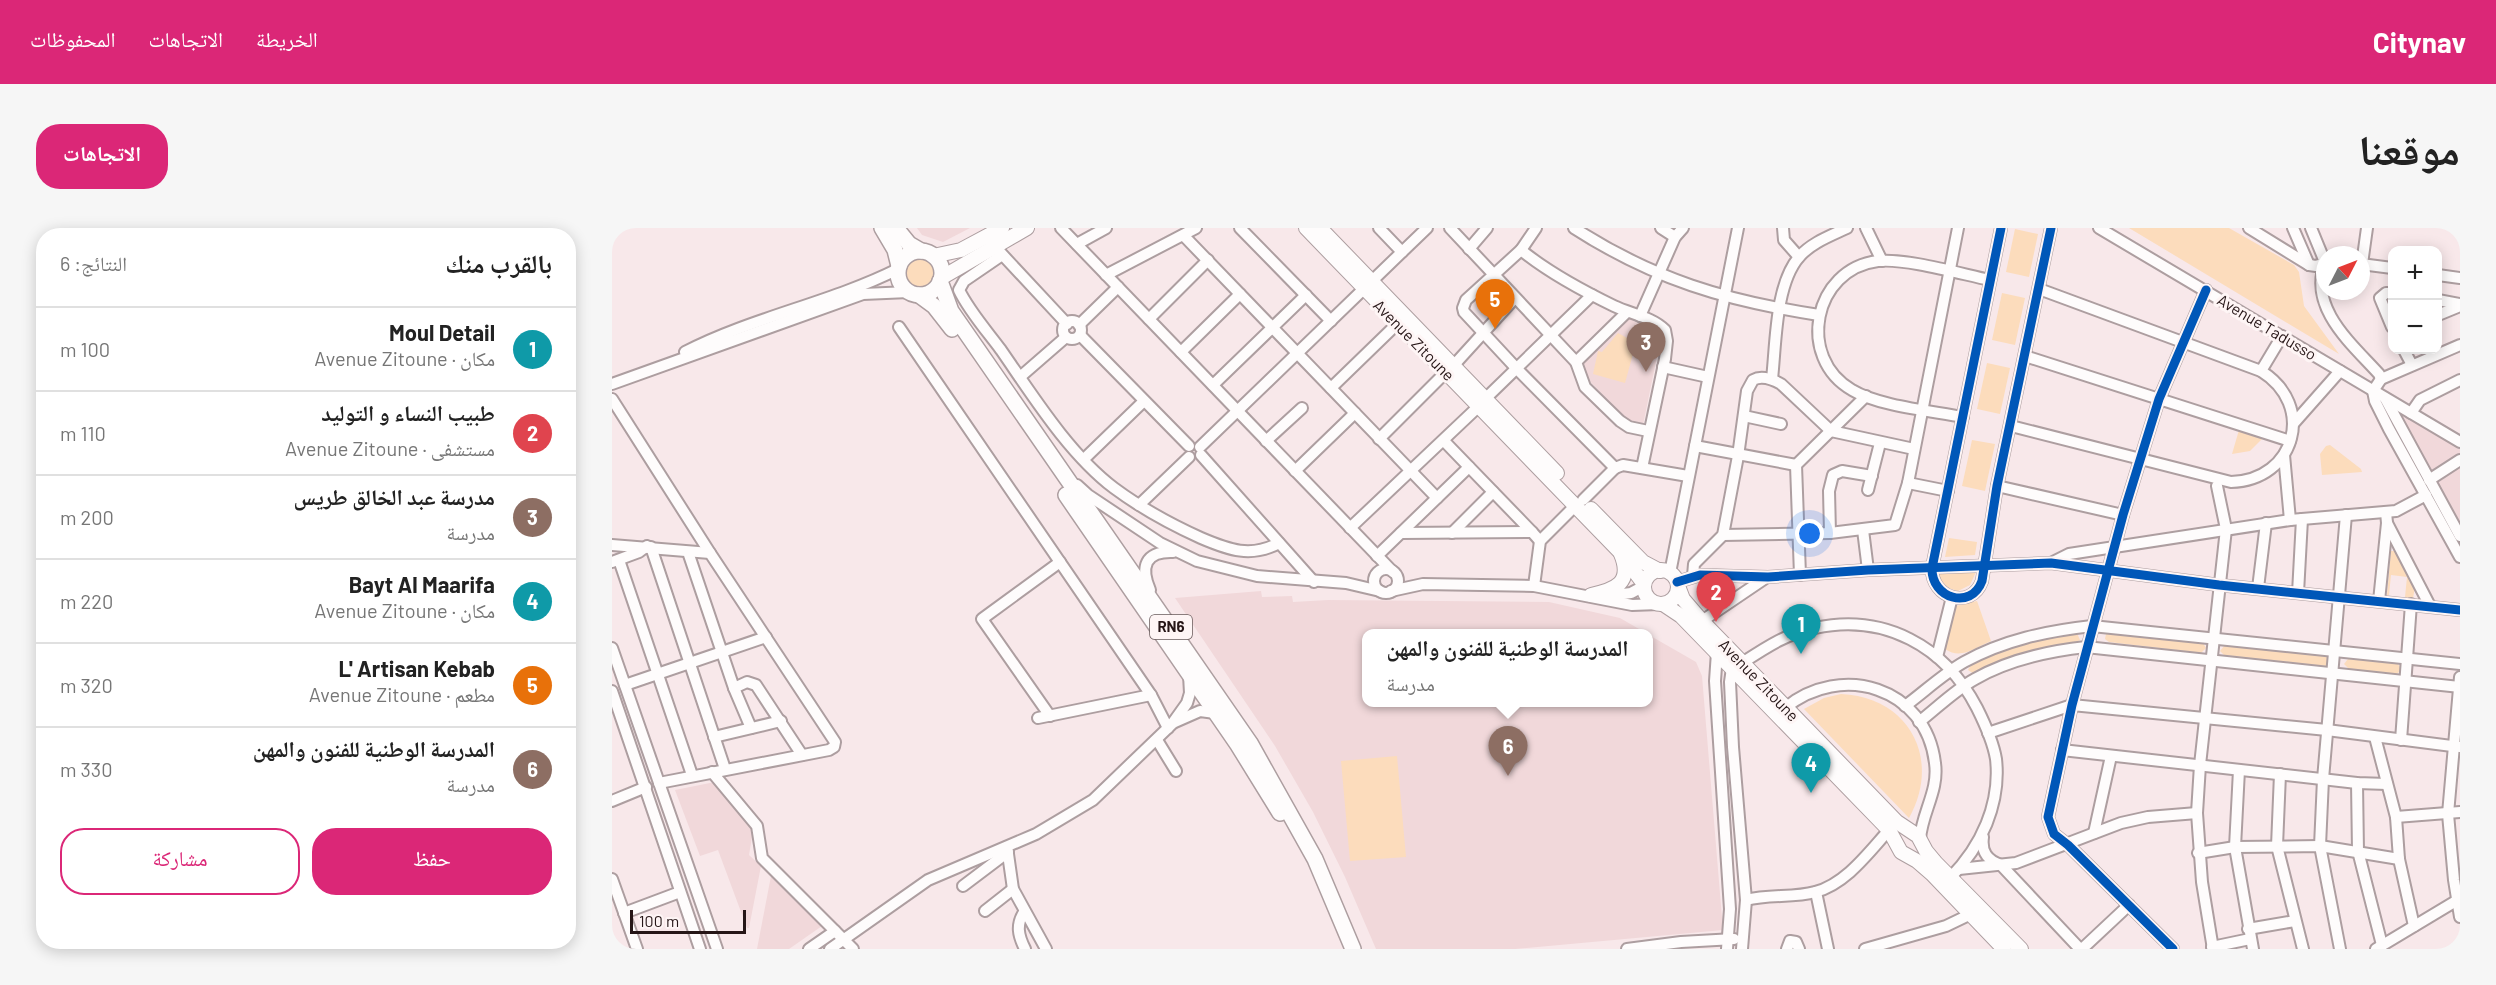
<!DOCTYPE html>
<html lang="ar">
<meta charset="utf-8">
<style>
body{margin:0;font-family:Barlow,"Noto Naskh Arabic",sans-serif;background:#f6f6f6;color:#222;direction:rtl}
.controls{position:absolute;right:18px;top:18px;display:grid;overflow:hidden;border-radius:12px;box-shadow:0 3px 15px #0003}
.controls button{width:54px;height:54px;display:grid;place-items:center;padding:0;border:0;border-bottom:2px solid #e0e0e0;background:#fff;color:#222;font:30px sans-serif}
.compass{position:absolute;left:1704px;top:18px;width:54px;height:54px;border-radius:50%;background:#fff;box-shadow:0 3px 15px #0003;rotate:48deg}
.scale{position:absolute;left:18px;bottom:15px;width:116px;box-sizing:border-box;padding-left:6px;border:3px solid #261617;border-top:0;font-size:16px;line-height:21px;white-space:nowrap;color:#261617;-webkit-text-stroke:4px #fef5f5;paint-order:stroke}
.you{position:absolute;left:1198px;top:306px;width:21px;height:21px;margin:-15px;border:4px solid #fff;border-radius:50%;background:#1a73e8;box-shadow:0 0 0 9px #1a73e833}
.badge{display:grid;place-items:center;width:39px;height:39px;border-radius:50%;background:#db2777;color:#fff;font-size:20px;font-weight:700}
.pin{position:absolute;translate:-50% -50px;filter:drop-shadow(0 2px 3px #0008)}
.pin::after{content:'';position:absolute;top:32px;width:21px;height:18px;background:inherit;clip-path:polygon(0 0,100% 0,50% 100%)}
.popup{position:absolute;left:750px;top:401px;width:291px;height:78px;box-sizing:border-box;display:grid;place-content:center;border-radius:12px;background:#fff;filter:drop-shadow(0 2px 4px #0005);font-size:20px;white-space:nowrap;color:#767676}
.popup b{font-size:22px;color:#222}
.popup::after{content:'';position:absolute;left:50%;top:100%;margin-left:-12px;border:12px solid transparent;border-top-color:#fff}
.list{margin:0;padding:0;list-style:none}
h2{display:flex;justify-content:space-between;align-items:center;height:78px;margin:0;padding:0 24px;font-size:26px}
h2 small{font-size:20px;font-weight:400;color:#767676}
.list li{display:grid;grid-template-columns:39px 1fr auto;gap:18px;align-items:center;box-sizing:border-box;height:84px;padding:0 24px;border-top:2px solid #e0e0e0}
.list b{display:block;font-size:22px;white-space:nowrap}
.list p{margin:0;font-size:20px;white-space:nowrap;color:#767676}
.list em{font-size:20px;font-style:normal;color:#767676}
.actions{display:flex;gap:12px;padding:18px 24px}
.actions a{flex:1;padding:14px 0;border:2px solid #db2777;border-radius:24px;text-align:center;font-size:21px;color:#db2777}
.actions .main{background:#db2777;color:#fff}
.map{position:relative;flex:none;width:1848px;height:721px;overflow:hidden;direction:ltr;border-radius:24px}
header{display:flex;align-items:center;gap:36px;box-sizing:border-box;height:84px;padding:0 30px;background:#db2777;color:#fff}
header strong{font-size:28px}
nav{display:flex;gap:33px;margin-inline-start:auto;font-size:21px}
.intro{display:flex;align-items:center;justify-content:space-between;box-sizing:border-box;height:144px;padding:0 36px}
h1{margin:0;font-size:42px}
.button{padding:15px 27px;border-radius:24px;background:#db2777;color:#fff;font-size:21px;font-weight:700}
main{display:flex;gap:36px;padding:0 36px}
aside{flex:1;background:#fff;border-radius:24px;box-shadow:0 3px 15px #0003}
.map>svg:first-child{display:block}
.built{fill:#f1d8da}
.green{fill:#fcdcbc}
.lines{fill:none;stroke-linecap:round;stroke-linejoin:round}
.minor-casing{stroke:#ad9ea0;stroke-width:14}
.major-casing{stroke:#ad9ea0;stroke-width:16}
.highway-casing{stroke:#ad9ea0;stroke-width:18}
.minor{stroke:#fefcfc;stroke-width:10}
.major{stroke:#fefcfc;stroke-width:14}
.highway{stroke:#fefcfc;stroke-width:15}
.cycleway-casing{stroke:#fef5f5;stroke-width:13}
.cycleway{stroke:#0057b8;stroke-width:9}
.labels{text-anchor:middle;stroke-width:6;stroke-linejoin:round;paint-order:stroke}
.shield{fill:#fef5f5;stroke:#67595a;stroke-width:1.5}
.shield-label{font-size:15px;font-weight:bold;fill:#261617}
.street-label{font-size:16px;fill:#261617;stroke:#fef5f5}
</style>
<header>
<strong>Citynav</strong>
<nav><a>الخريطة</a><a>الاتجاهات</a><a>المحفوظات</a></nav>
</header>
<div class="intro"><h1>موقعنا</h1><a class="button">الاتجاهات</a></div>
<main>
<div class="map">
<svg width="1848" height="721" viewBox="0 0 1848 721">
<rect width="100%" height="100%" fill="#f8e8ea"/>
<g class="built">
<path d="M305,0H358L331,14L310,7Z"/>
<path d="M1016,88L1050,104L1031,197L1017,194L970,145L973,130Z"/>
<path d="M1790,185L1848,220V302L1786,188Z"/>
<path d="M649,363L650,369L680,368L681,374L716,372L937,374L1008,390L1034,405L755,406V474H1037V407L1084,434L1090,448L1111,702L903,721H764L733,649L701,584L663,518L563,370Z"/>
<path d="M103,554L141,603L137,627L149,638L137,700H135L106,622L88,628L63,562Z"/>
<path d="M159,648L210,698L177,721H145Z"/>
</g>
<g class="green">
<path d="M1517,0H1617L1682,37L1687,44L1692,78L1727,126Z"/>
<path d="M1403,1L1426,6L1417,49L1394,44Z"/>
<circle cx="309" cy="44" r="16"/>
<path d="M1390,65L1413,70L1403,117L1380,112Z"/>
<path d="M1006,105L1024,115L1013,155L981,146L986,123L990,124Z"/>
<path d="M1375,135L1398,140L1388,186L1365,181Z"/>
<path d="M1627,202L1652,209L1638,223L1620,226Z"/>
<path d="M1360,212L1383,216L1373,263L1350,258Z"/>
<path d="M1718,217L1749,241L1750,244L1710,247L1708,226L1714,218Z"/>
<path d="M1337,310L1365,314L1363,327L1333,329Z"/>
<path d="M1779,323H1783L1803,359L1801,370L1793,369L1795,349L1779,347L1777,367H1775Z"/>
<path d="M1364,344L1358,357L1346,363L1333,359L1325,346Z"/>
<path d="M1365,373L1379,413C1363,420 1349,432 1333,421L1343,378Z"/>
<path d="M1465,405L1468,412L1464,414L1414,425L1362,446L1356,442C1364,423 1445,407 1465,405Z"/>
<path d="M1498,405L1591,415L1594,420L1589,425L1497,414L1493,411L1494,406Z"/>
<path d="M1613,417L1713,428L1716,429L1718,436L1714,438L1612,427L1608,423Z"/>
<path d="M1736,431L1786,436L1789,441L1785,446L1737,441L1732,436Z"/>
<path d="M1229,466C1297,469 1330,531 1297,590L1192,481L1212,470Z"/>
<path d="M785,528L794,629L738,633L729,533Z"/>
</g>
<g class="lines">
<g class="minor-casing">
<g id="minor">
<path d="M449,0L781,344"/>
<path d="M628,0L719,93"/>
<path d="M838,0L964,134L973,159L1008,193L1017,199L1036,203"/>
<path d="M924,0L909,22L854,72L851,80L852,84L905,141L1003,240L1011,237L1076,248"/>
<path d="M962,0C1041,51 1114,73 1207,87"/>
<path d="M1049,0L1063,9"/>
<path d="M1171,0L1172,12L1187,29"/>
<path d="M1254,0L1270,33"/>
<path d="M1389,0L1320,340C1319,370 1359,383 1370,353L1385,258L1439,0"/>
<path d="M1487,0L1848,214"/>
<path d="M1637,0L1697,37L1704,38L1713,35"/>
<path d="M1681,0L1697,37"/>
<path d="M1699,0L1713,34"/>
<path d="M572,8L825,270"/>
<path d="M465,16L494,0"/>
<path d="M857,21L875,0"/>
<path d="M909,22C937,45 969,62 1002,78C1019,86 1040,89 1053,102L1055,113L1053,131L1030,240"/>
<path d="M387,23L455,96"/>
<path d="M790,24L815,0"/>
<path d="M390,27L352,53L347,62C357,83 375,103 389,122C421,168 457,226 502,260C529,280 558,296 589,310C617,322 639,330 667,315"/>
<path d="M1713,35C1696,80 1740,116 1767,146L1769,151"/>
<path d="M1749,36L1780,40"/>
<path d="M1750,36L1755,0"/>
<path d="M494,47L584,0"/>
<path d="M1826,47L1848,50"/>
<path d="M1780,65H1774L1768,70L1780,99"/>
<path d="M1826,72L1848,76"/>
<path d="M1826,87L1848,78"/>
<path d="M1028,88L1063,9L1071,0"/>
<path d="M537,91L596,32"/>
<circle cx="460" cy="102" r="9"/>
<path d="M467,97L506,59"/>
<path d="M287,99L539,467L556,500"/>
<path d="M468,107L577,218"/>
<path d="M1848,117L1769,151L1761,163L1763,173L1777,201L1848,329"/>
<path d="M1792,122L1800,137"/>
<path d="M73,124C141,89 218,75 286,41"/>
<path d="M569,124L628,66"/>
<path d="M1413,128L1678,213"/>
<path d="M964,134L1015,84"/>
<path d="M842,137L903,70"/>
<path d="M1051,139L1096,149"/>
<path d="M1649,143L1670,108"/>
<path d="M408,149L454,109"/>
<path d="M1160,151C1164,116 1163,57 1187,29C1199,15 1218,8 1235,0"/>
<path d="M0,156L251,66L297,64"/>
<path d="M601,157L694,67"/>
<path d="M719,160L785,96"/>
<path d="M1773,170L1848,308"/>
<path d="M0,171L98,325L223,514L222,519L217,522L47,555"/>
<path d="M873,171L980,67"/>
<path d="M1799,185L1808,172L1848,152"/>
<path d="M1132,188L1169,196"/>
<path d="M1351,189C1320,183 1266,178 1240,162C1184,130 1201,41 1266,33C1294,30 1349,46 1378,52"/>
<path d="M1682,195L1728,143"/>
<path d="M1399,198L1619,254C1684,252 1704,177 1649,143L1427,61"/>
<path d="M767,211L834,144"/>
<path d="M654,213L690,180"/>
<path d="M832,213L920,304"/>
<path d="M1083,218L1184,237"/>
<path d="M588,219L790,24L767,0"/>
<path d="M589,227L702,354"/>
<path d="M1672,227L1678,292"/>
<path d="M472,231L532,173"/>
<path d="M683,243L743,185"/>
<path d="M1817,252L1848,232"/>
<path d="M1296,255L1336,263"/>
<path d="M465,257L476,267L548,315L585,333L645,348L734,355L768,363"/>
<path d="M1385,258L1511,287"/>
<path d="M1256,262L1268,215"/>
<path d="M971,272L1003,240"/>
<path d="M527,277L577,229"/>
<path d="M1774,284L1775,295L1818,378"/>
<path d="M738,300L867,178"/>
<path d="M1251,302L1256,342"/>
<path d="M789,305L920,304L928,313"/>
<path d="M840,305L881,264"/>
<path d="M1218,305L1217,263L1221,247L1230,243L1260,248"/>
<path d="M1111,307L1218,305L1283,297L1296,255L1346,0"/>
<path d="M0,317L98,325"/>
<path d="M39,319L113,541"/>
<path d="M76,324L122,460L139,500"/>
<path d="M765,328L857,239"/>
<path d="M7,332L80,547"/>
<path d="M0,334L27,324L35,318"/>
<path d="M1439,335L1457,326L1678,292L1784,283L1814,267"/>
<circle cx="774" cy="353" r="12"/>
<path d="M1058,345L1126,0"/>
<path d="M1188,347L1184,237L1254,168"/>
<path d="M1081,348L1082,336L1111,307L1126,228L1135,163L1141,152C1150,147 1160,151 1169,156L1219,203L1302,221"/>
<path d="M1065,354L1088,347L1156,349L1256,342L1439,335L1607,357L1848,382"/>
<path d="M922,358L928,313L963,278"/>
<path d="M1646,360L1654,295"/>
<path d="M538,362C528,339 533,323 561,324"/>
<path d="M779,363L811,356L922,358L1020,377L1047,376"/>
<path d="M1686,365L1690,291"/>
<path d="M995,368L1019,365L1032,358"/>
<path d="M1767,373L1775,295"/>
<path d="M1090,393L1155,349"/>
<path d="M0,420L105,721"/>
<path d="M1105,424L1103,453L1118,681L1115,721"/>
<path d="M1325,429L1340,369"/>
<path d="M1130,435C1153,420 1175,405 1203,400C1272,385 1333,418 1365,480C1373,496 1381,513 1384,531C1389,576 1369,619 1338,650"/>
<path d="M1120,440L1118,454L1121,519L1134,672L1130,721"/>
<path d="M1848,449L1836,586L1842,652L1848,689"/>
<path d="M13,457L154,409"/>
<path d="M122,460L135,454L144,457L190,527"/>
<path d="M0,463L88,721"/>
<path d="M1293,478C1312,464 1331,446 1352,434C1392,412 1435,403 1480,398L1848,436"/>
<path d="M1173,480C1229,434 1314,459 1323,535C1327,563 1310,584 1308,611"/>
<path d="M438,488L370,391L448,334"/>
<path d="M426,490L539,467"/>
<path d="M563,494L588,483L603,485"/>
<path d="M1307,494C1325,480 1343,462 1363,451C1396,432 1437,423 1474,419L1848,459"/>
<path d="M1376,505L1460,477L1715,502L1848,519"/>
<path d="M102,509L169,493"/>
<path d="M1763,509L1784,589L1787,631L1802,698"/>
<path d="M545,512L564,543"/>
<path d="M1789,512L1799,376"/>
<path d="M1450,522L1745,555L1775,556"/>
<path d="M1627,542L1623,619L1641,721"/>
<path d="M100,544L145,598L150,630L241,721"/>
<path d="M1668,546L1665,618L1691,721"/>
<path d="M1745,555L1746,623L1770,717"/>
<path d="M0,573L34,559"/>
<path d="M1784,589L1848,584"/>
<path d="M1482,605L1499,528"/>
<path d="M1371,609C1369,624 1375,632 1389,637L1468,721"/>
<path d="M395,619L401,661L434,721"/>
<path d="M1586,625L1623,619L1708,618L1787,631"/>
<path d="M1347,641L1404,635L1509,595L1536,589L1585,585"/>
<path d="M0,651L25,721"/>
<path d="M351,658L396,624"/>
<path d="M1204,664L1216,721"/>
<path d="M1134,672C1157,666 1182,670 1203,664C1234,656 1257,624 1277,602"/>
<path d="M373,683L401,661"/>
<path d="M412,684C404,697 406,707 413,721"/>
<path d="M12,685L68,664"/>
<path d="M1636,701L1683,693"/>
<path d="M1600,719L1638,711"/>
<path d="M197,721L223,703"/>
<path d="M218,721L316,652L424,606L481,572L560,496L575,475L578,465L577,447"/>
<path d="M1015,721L1069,714L1122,711"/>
<path d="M1175,721L1178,713L1184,714L1187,721"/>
<path d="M1253,721L1334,698L1359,686"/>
<path d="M1470,721L1517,677"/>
<path d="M1561,721L1456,617L1442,606L1436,589L1460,477L1511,287L1547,171L1594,62"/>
<path d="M1601,721L1590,654L1585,585L1588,537L1614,301L1605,258"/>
<path d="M1728,721L1708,618L1711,551L1734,287"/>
<path d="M1764,721L1844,673"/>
</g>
</g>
<g class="major-casing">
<g id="major">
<path d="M694,0L1008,324L1032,356"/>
<path d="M708,0L945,245"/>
<path d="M321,28L349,22L390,0"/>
<path d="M329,50L415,0"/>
<path d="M979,281L1031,334L1048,343"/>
<circle cx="1049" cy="359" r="17"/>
<path d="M1066,358L1071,371L1090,393L1285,594L1306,608L1314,623L1324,635L1409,721"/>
<path d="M979,367C1003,362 1021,355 1009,326"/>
<path d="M1051,376L1069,388L1277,602L1289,624L1305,633L1320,646L1392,721"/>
</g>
</g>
<g class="highway-casing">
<g id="highway">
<path d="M270,0L283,22L287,38"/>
<path d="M284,0L297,16L309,23"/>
<circle cx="308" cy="45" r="22"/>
<path d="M328,53L339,83L638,515L703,631L741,721"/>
<path d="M307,67L322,78L340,101"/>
<path d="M454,267L626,517L668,585"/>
</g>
</g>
<use href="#minor" class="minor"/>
<use href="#major" class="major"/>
<use href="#highway" class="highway"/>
<g class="cycleway-casing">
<g id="cycleway">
<path d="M1389,0L1320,340C1319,370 1359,383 1370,353L1385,258L1439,0"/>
<path d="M1065,354L1088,347L1156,349L1256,342L1439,335L1607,357L1848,382"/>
<path d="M1561,721L1456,617L1442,606L1436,589L1460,477L1511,287L1547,171L1594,62"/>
</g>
</g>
<use href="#cycleway" class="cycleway"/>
</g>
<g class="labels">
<rect class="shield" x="538" y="387" width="42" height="24" rx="4.5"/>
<g class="shield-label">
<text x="559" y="404">RN6</text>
</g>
<g class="street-label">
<text transform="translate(1655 99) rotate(31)" y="6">Avenue Tadusso</text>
<text transform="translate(802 112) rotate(45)" y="6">Avenue Zitoune</text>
<text transform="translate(1147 452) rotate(46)" y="6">Avenue Zitoune</text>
</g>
</g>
</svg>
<div class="controls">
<button>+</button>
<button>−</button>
</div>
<svg class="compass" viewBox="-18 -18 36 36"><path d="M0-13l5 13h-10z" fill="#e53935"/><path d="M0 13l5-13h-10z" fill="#767676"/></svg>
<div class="scale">100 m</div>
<div class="you"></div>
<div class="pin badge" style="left:1189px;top:426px;background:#0f9aa8">1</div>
<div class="pin badge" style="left:1104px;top:394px;background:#e0444e">2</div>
<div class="pin badge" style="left:1034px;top:144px;background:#8d6e63">3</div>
<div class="pin badge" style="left:1199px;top:565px;background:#0f9aa8">4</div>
<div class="pin badge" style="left:883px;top:101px;background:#e8710a">5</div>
<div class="pin badge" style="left:896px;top:548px;background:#8d6e63">6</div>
<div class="popup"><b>المدرسة الوطنية للفنون والمهن</b>مدرسة</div>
</div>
<aside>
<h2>بالقرب منك<small>النتائج: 6</small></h2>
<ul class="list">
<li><span class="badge" style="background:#0f9aa8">1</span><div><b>Moul Detail</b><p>مكان · Avenue Zitoune</p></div><em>100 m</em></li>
<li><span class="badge" style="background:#e0444e">2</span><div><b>طبيب النساء و التوليد</b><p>مستشفى · Avenue Zitoune</p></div><em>110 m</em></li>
<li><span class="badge" style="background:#8d6e63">3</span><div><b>مدرسة عبد الخالق طريس</b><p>مدرسة</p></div><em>200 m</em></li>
<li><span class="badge" style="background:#0f9aa8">4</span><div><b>Bayt Al Maarifa</b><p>مكان · Avenue Zitoune</p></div><em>220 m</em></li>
<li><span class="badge" style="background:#e8710a">5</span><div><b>L' Artisan Kebab</b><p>مطعم · Avenue Zitoune</p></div><em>320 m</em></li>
<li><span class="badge" style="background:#8d6e63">6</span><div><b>المدرسة الوطنية للفنون والمهن</b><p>مدرسة</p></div><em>330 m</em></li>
</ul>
<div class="actions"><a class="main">حفظ</a><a>مشاركة</a></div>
</aside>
</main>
